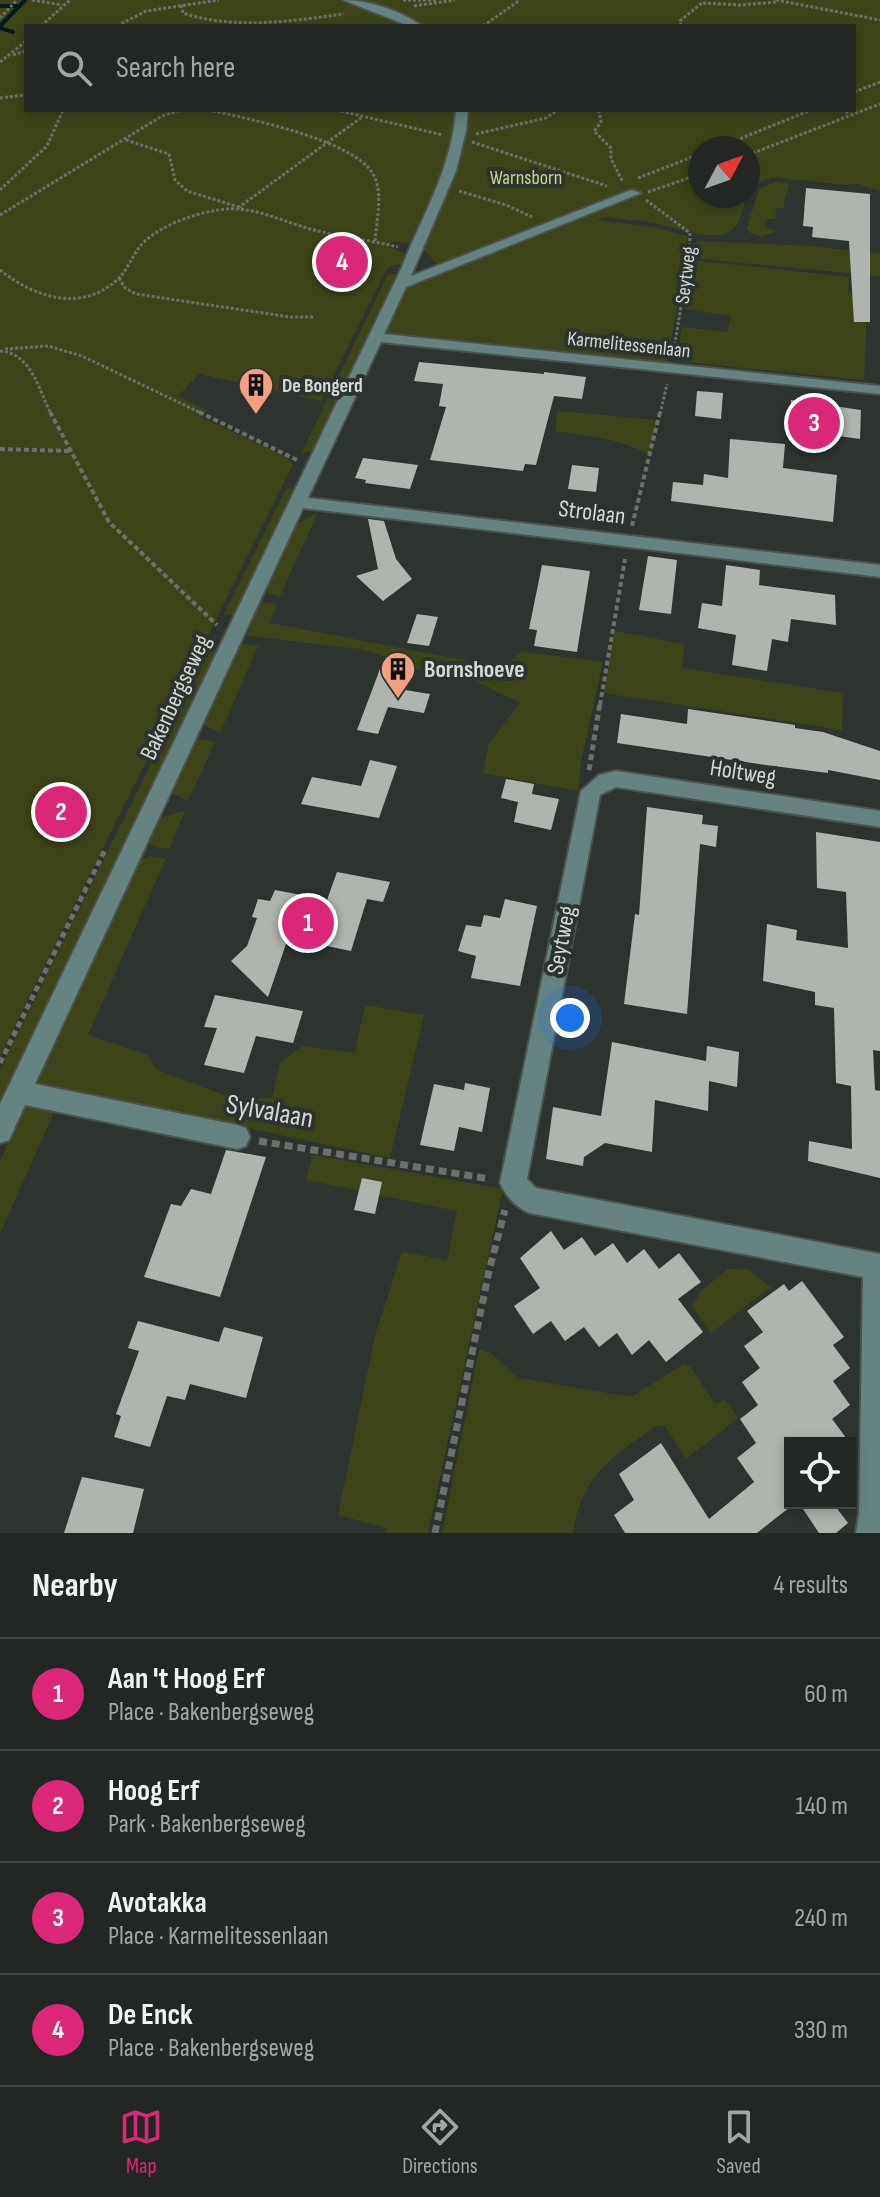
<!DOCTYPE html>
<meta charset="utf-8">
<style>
body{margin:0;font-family:"Sofia Sans Condensed",sans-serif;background:#2e3331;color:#f1f3f6}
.controls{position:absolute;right:24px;bottom:24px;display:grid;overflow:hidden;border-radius:0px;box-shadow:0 4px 12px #0003}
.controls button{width:72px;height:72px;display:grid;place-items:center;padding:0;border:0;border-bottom:2px solid #3f4441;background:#222724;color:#f1f3f6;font:40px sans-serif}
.compass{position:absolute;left:688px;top:136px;width:72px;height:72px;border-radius:50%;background:#222724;box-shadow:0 4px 12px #0003;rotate:49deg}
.you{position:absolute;left:570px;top:1018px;width:28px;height:28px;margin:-20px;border:6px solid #fff;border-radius:50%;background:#1a73e8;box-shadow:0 0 0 12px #1a73e833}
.badge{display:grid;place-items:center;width:52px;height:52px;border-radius:50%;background:#db2777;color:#fff;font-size:26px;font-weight:700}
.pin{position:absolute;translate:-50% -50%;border:4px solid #fff;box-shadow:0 2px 8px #0006}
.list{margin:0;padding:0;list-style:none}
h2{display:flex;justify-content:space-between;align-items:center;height:104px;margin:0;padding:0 32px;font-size:34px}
h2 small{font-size:26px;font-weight:400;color:#a2a5a6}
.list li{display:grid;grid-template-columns:52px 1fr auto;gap:24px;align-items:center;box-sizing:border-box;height:112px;padding:0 32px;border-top:2px solid #3f4441}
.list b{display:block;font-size:30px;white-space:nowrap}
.list p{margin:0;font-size:26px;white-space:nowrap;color:#a2a5a6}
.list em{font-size:26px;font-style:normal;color:#a2a5a6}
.icon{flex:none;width:44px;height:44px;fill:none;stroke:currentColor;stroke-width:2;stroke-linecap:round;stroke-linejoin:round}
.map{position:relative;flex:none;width:880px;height:1533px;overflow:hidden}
.search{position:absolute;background:#222724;box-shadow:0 4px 12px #0003;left:24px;right:24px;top:24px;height:88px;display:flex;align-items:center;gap:20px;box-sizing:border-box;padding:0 28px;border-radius:0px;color:#a2a5a6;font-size:30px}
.sheet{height:552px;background:#222724}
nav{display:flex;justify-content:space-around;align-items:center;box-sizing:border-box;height:112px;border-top:2px solid #3f4441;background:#222724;font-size:22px;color:#a2a5a6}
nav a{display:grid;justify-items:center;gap:4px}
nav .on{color:#db2777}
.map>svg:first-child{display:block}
.green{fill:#3e441a;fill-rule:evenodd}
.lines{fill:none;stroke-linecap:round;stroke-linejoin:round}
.stream{stroke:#051a1e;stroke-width:4}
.building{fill:#afb4ae}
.minor-casing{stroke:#4b524e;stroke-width:4}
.path-far3{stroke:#6b706d;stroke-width:3;stroke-dasharray:3 2;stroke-linecap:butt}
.path-far2{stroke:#6b706d;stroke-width:4;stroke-dasharray:5 3;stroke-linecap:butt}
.path-far1{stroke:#6b706d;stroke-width:5;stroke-dasharray:6 4;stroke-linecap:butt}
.path{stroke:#6b706d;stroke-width:7;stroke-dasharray:8 5;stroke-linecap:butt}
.minor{fill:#668381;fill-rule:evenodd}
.labels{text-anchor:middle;stroke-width:8;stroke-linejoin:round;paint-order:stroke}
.far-park-label{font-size:20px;fill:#c8d687;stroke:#2d3430}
.far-street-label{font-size:20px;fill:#d4d8d6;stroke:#2d3430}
.far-poi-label{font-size:20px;font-weight:bold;fill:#d4d8d6;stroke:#2d3430;text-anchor:start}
.street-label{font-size:24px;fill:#d4d8d6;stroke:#2d3430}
.poi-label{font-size:24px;font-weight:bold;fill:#d4d8d6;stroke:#2d3430;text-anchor:start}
.near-street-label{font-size:28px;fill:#d4d8d6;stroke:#2d3430}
</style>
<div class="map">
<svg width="880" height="1533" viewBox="0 0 880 1533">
<rect width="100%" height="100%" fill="#2d3430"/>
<g class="green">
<path d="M0,0H880V191L856,183L846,185L773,177L751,186L748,193V148H700V196H747C742,206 742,223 732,230C713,244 674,226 653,223C637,220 620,219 604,217L597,220L652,227L687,236V258L667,362L384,332L404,287L443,270L421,247L453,176L444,170L412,243L392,242L389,247L404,253L403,264L393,265L386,270L321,401L199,374L178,396L207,410L200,417L285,456L293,464L0,1056ZM26,26H854V110H26Z"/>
<path d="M777,181L789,184L783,208H776L775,219H767L765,226L775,232L761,236L750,233L747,228L759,189Z"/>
<path d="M698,241L811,246L880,254V276L691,258L692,245Z"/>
<path d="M691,260L849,277L848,291L868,293L864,380L676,361L682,327L727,332L731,316L684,309Z"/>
<path d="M388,274H398L313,450L301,454Z"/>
<path d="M558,411L657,420L651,456C620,438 590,436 555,431Z"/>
<path d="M287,488L295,490L234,614L223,616Z"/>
<path d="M318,512L280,596L264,592L295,525Z"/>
<path d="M263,602L277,604L270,623L510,669L512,659L523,652L603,662L581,761L578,791L483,773L489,743L520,703L469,678L401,667L386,657L360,649L247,636L259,603Z"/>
<path d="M614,631L684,644L682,668L843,693L842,730L604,693Z"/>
<path d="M215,635L218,649L0,1101V1069Z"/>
<path d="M246,644L258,646L220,733L203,724L241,645Z"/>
<path d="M203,739L215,742L188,801L172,793L195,741Z"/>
<path d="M185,811L169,849L155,847L149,842L160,818Z"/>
<path d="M150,856L166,858L88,1035L148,1055L157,1070L232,1098H272L280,1063L303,1046L355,1053L365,1005L424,1015L390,1158L41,1085L36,1080L140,859Z"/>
<path d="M35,1103L56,1107L0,1234V1161L25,1106Z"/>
<path d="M313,1155L503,1189L428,1533H386V1528L338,1515L375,1336L402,1252L447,1260L457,1211L306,1180Z"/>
<path d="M728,1269L749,1270L771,1287L711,1333L692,1306L701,1291Z"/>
<path d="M479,1349L491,1353L518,1378L631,1397L684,1364L690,1367L715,1403L725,1400L738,1418L686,1459L665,1426L657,1425C611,1460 583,1471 573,1533H442Z"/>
</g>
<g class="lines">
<g class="stream">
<path d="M0,6H19"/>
<path d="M0,26L25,0"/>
<path d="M0,28L13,32"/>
</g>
</g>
<g class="building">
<path d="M806,188L870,194V322H854L849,241L812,237L813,227L803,226Z"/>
<path d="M419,362L544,374V372L586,377L582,399L554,396L536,465L525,464L523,471L430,460L446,407L439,406L443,384L414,381Z"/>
<path d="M697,391L723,393L721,419L695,416Z"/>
<path d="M791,400L861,410L860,439L788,429Z"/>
<path d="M730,439L785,444L783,468L837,475L833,522L671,501L673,482L703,485L704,474L728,478Z"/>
<path d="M363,458L418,465L410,489L365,483L366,480L355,478Z"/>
<path d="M572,465L599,468L596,492L568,489Z"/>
<path d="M368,519L384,521L396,559L412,579L383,601L356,576L378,569Z"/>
<path d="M648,556L677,560L671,614L639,610Z"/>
<path d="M542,565L590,571L577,652L534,646L537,630L529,629Z"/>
<path d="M726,565L760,570L759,585L835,595L836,625L791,619L788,642L772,639L767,671L732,665L736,635L698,628L702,603L722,606Z"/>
<path d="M417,614L438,617L429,646L407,643Z"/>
<path d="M380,669L399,689L430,694L424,713L388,707L378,734L357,730Z"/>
<path d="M688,709L795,725V728L823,732L880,751V780L828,770V773L759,764L617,743L621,714L687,724Z"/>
<path d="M370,760L397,766L379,818L301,804L312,777L361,786Z"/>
<path d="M506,779L534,784L532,794L559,799L551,830L514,822L518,802L501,798Z"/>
<path d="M647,807L703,815L702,824L718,826L716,847L700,844L687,1014L624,1004L635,914L639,915Z"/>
<path d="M816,832L880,842V1051L873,1050L875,1090L880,1091V1178L808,1161L809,1141L852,1149L851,1086L836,1083L834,1008L815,1005V992L763,981L767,924L797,930L796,940L848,948L846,892L817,888Z"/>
<path d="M337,872L390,882L383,902L367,899L351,951L288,938L268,997L231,961L247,946L257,918L252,917L258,899L270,901L275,890L327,900Z"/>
<path d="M505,899L537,906L520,986L471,978L476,956L458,951L466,925L481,927L484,915L500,918Z"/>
<path d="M215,995L303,1011L293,1043L256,1036L244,1073L204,1065L217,1028L204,1027Z"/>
<path d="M612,1042L706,1061L707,1046L739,1052L737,1087L709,1081L708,1111L655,1100L652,1152L605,1143L584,1157L583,1166L546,1159L553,1107L601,1116Z"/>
<path d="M465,1083L490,1088L482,1132L459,1127L454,1151L420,1145L434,1084L464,1090Z"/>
<path d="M226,1150L266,1157L220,1297L144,1277L171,1204L181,1206L191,1189L211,1194Z"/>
<path d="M362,1178L382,1182L375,1214L354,1210Z"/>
<path d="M551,1231L564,1250L582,1237L595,1256L613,1243L627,1263L644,1249L659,1269L679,1253L701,1282L678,1299L703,1332L666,1362L649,1340L632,1355L617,1333L599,1347L584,1327L565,1341L551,1321L533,1334L514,1306L540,1288L520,1258Z"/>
<path d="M802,1281L844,1337L833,1345L850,1368L833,1381L850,1405L832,1419L850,1443H790V1507L757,1533H625L614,1515L634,1500L619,1474L661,1443L709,1519L754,1482L737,1458L756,1443L740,1419L758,1405L742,1382L760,1368L744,1346L763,1332L747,1311L784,1284L789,1291Z"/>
<path d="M138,1321L219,1342L224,1327L263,1337L246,1398L190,1384L185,1400L167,1396L150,1447L114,1437L121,1416L116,1414L139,1351L128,1348Z"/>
<path d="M82,1477L144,1489L133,1533H64Z"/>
<path d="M799,1503H833L848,1523L836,1533H819Z"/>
</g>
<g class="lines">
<g class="minor-casing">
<g id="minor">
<path d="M343,0C369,0 401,11 422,26H409Z"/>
<path d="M456,110H468L466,131L456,171L411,276L631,190L641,193L406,287L384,334L880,386V394L381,342L308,498L880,565V577L303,508L35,1084L237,1125L246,1128L250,1137L246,1146L237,1149L25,1105L9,1140L0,1143V1104L401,269C422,216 452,168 456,110Z"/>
<path d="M616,771L880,811V827L616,787L600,795L527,1179L536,1188L880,1254V1533H856L859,1513L863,1277L529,1213C516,1207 506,1196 500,1183L581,791L599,775Z"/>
</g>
</g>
<g class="path-far3">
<path d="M32,0L62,5"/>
<path d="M403,0H436"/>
<path d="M776,0L880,20"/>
<path d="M703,3L740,5L777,2"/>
<path d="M181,5L183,13C234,30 292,21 344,14"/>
<path d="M414,6L455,0"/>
<path d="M0,18L17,0"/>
<path d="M41,26L70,0"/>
<path d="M117,26L146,11L219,0"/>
<path d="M483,26L520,0"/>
<path d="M681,26L680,21L703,2"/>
<path d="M13,55L26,51"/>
<path d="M0,62L26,41"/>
<path d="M854,92L880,82"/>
<path d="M0,98L26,95"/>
<path d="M208,110C246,118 354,140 373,174C384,193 376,222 375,242"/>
<path d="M336,110L443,135"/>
<path d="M599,110L601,122L594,131L611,148V159L623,182"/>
<path d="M841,110L851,114"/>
<path d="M476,134L546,118L558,110"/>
<path d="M126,140L169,154L175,180L187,191L242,208"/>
<path d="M472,142L607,186"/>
<path d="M717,148L811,110"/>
<path d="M748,155L880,104"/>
<path d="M638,178L700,154"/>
<path d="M0,190L47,146L63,110"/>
<path d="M459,191L506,205L532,217"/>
<path d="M648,192L700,174"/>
<path d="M646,200L690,233L689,258L673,355"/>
<path d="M238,208L362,117"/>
<path d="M0,215L162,116L182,110"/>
<path d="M0,270C34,297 80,313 117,280C129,269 133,252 145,241C164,224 194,214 218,210C252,204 282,222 314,230C341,237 370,240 398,247"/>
<path d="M119,278L125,288L136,294L290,317H315"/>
<path d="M5,349L48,346L82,356L203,414"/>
<path d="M0,351C31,353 39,390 51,414"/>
<path d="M660,414L667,384"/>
</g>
<g class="path-far2">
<path d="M50,412L109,522L217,625"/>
<path d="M199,412L297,460"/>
<path d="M0,449L69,451"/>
<path d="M632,526L660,412"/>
<path d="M600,705L625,559"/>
</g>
<g class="path-far1">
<path d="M589,770L600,703"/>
<path d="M0,1063L105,850"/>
</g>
<g class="path">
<path d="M259,1141L490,1179"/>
<path d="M435,1533L489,1271L505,1210"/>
</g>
<use href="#minor" class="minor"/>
</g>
<defs>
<g id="building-pin" transform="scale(1.8)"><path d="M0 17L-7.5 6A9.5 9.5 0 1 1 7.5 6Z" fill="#f2a07f" stroke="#2d3430"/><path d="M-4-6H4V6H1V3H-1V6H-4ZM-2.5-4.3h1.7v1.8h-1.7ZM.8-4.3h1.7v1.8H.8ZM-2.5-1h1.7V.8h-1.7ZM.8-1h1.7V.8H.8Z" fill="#111"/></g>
</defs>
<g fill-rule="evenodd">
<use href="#building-pin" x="256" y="385"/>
<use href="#building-pin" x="398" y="669"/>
</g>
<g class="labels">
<g class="far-park-label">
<text x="526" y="184">Warnsborn</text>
</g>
<g class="far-street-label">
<text transform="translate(685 275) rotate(-83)" y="7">Seytweg</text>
<text transform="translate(629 344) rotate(6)" y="7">Karmelitessenlaan</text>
</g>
<g class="far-poi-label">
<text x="282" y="392">De Bongerd</text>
</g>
<g class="street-label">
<text transform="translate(592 512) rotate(7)" y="8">Strolaan</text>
<text transform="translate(175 697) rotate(-65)" y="8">Bakenbergseweg</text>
<text transform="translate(743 772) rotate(9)" y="8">Holtweg</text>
<text transform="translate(561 940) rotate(-79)" y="8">Seytweg</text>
</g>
<g class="poi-label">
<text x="424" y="677">Bornshoeve</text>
</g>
<g class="near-street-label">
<text transform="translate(270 1110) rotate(10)" y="10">Sylvalaan</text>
</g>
</g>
</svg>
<div class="controls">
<button><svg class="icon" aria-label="locate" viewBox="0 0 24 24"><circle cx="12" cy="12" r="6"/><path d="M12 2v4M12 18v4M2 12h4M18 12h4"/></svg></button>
</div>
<svg class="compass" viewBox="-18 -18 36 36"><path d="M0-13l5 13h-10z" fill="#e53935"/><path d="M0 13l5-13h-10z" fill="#a2a5a6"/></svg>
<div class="you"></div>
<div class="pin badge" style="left:308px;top:923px">1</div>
<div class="pin badge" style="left:61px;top:812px">2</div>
<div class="pin badge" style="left:814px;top:423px">3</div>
<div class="pin badge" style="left:342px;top:262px">4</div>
<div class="search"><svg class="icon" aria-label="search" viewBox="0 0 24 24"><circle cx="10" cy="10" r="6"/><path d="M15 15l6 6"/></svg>Search here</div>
</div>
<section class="sheet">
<h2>Nearby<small>4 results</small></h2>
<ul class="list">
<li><span class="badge">1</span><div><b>Aan 't Hoog Erf</b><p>Place · Bakenbergseweg</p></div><em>60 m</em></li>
<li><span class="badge">2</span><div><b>Hoog Erf</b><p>Park · Bakenbergseweg</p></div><em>140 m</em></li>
<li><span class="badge">3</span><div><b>Avotakka</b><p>Place · Karmelitessenlaan</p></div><em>240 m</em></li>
<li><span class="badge">4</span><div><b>De Enck</b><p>Place · Bakenbergseweg</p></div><em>330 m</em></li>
</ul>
</section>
<nav>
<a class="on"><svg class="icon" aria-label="map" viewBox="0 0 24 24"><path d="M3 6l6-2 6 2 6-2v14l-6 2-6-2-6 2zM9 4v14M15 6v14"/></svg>Map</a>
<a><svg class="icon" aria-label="directions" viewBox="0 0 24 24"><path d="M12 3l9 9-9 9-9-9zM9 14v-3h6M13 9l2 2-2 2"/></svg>Directions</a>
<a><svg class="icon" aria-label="saved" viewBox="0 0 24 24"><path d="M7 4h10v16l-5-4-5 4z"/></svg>Saved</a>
</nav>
